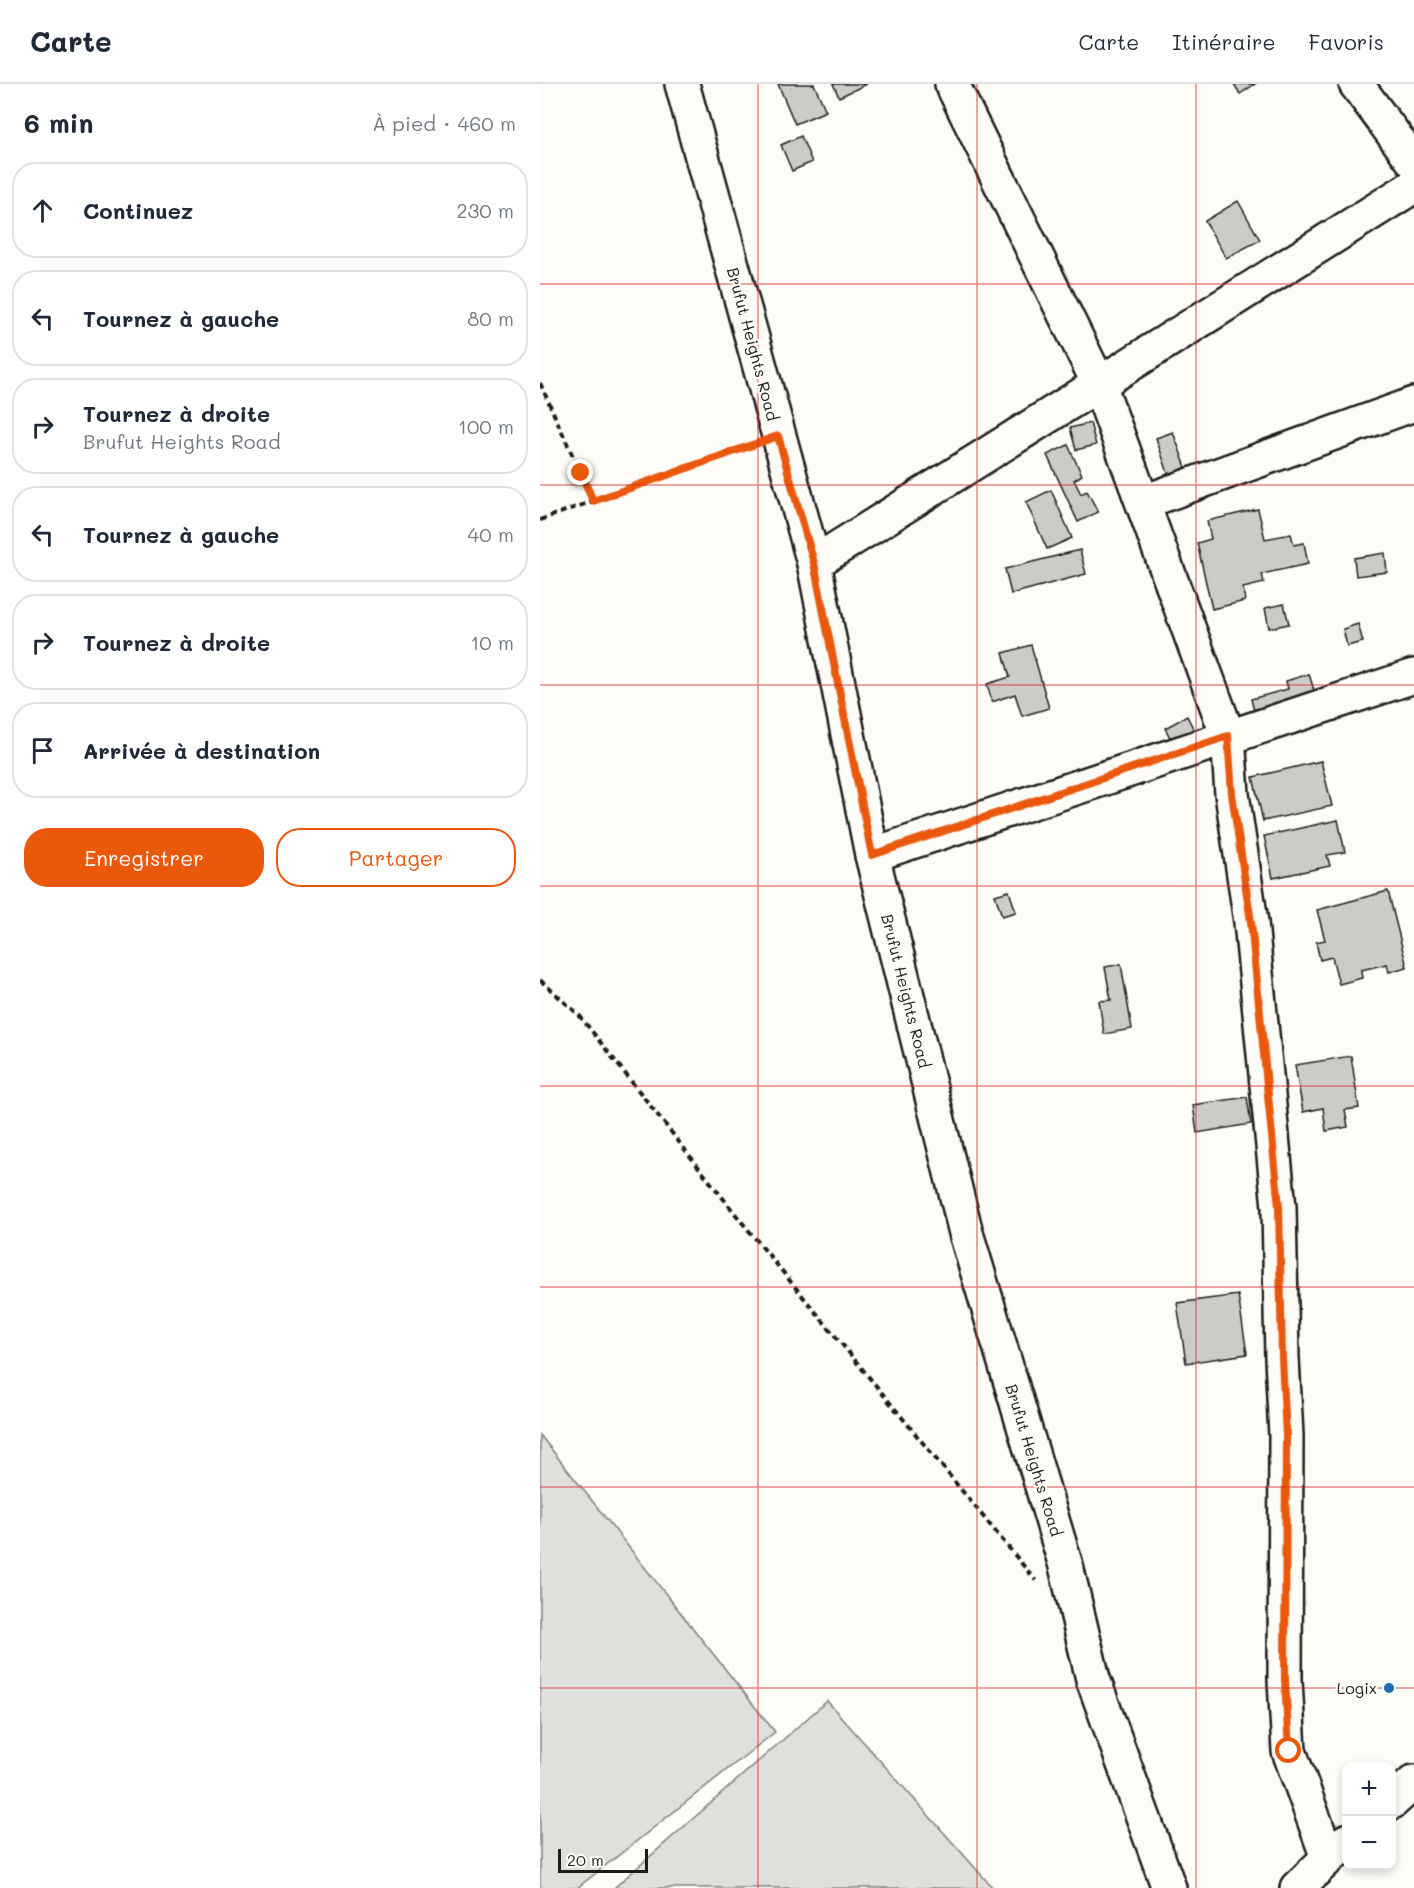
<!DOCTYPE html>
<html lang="fr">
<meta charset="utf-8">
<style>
body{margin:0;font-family:Mali,sans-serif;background:#f6f6f7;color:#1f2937}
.controls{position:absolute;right:18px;bottom:18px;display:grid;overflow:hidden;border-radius:12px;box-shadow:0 3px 9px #0003}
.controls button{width:54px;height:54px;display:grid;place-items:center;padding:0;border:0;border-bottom:2px solid #e0e1e3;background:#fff;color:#1f2937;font:30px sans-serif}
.scale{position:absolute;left:18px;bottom:15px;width:90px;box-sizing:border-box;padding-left:6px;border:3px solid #1c1c1c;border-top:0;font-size:16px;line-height:21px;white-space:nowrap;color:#1c1c1c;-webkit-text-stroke:4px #fdfcf7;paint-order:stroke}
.stop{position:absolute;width:18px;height:18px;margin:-14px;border:4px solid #ea580c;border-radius:50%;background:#fff}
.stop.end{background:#ea580c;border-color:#fff;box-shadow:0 2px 6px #0008}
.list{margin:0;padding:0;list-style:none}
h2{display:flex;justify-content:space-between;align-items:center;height:78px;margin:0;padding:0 24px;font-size:26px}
h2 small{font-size:20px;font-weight:400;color:#747a83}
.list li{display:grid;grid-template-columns:39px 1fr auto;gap:18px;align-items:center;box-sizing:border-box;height:96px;margin:0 12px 12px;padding:0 12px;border:2px solid #e0e1e3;border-radius:24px}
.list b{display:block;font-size:22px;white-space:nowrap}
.list p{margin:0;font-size:20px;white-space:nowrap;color:#747a83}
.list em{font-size:20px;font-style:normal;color:#747a83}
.actions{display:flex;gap:12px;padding:18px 24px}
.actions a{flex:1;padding:14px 0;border:2px solid #ea580c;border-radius:24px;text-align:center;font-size:21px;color:#ea580c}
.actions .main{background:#ea580c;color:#fff}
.icon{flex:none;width:33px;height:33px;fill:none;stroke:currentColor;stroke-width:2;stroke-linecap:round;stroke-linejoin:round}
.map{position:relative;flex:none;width:874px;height:1804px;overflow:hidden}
header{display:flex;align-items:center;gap:36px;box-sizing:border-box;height:84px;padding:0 30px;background:#fff;border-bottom:2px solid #e0e1e3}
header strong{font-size:28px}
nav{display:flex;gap:33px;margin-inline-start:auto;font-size:21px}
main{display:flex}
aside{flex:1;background:#fff}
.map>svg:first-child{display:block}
.green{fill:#e0dfdb;stroke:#7e7e7c;stroke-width:1.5}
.building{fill:#cccbc8;stroke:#1c1c1c;stroke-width:1.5}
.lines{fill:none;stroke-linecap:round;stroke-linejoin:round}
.minor-casing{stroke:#1c1c1c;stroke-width:38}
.major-casing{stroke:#1c1c1c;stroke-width:38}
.path{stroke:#1c1c1c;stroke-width:4;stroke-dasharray:6 4.5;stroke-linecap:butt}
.minor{stroke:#fdfcf7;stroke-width:33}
.major{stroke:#fdfcf7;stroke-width:33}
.route{stroke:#ea580c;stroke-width:8}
.grid{fill:none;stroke:#d62828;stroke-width:1.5;stroke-opacity:0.55}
.poi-dot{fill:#1f6fb2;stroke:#fdfcf7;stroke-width:2}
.labels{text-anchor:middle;stroke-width:4.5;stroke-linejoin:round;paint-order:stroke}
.street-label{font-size:16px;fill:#1c1c1c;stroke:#fdfcf7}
.poi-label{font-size:16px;fill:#1c1c1c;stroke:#fdfcf7;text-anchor:end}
</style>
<header>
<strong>Carte</strong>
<nav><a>Carte</a><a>Itinéraire</a><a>Favoris</a></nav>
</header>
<main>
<aside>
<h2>6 min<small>À pied · 460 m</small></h2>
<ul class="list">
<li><svg class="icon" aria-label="ahead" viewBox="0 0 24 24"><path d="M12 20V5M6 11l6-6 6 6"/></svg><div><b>Continuez</b></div><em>230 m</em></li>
<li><svg class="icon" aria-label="left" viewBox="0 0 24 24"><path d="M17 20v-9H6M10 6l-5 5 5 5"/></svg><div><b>Tournez à gauche</b></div><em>80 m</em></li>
<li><svg class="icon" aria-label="right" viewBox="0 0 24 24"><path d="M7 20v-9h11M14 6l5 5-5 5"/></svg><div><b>Tournez à droite</b><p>Brufut Heights Road</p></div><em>100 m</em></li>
<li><svg class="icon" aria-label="left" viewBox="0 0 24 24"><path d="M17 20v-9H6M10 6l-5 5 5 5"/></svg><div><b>Tournez à gauche</b></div><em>40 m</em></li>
<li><svg class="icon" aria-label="right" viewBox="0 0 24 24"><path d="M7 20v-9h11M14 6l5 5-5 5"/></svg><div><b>Tournez à droite</b></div><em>10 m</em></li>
<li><svg class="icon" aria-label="arrive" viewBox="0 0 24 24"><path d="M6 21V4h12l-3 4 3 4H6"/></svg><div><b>Arrivée à destination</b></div></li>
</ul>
<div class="actions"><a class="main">Enregistrer</a><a>Partager</a></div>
</aside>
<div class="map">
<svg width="874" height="1804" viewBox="0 0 874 1804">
<rect width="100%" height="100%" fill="#fdfcf7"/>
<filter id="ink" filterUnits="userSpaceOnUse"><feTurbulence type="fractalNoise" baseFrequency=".0167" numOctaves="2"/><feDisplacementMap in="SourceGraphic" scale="12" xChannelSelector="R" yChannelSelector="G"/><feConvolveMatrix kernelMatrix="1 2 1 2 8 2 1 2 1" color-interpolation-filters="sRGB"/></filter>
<g filter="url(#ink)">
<g class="green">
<path d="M0,1351L235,1648L37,1804H0Z"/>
<path d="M287,1617L453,1804H74Z"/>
</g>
<g class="building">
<path d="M238,0H274L286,27L255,40Z"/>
<path d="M293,0H327L299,13Z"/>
<path d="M694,0H715L700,10Z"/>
<path d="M261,52L272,78L252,87L241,61Z"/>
<path d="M698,117L720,156L686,174L665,137Z"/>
<path d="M550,339L556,361L536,366L530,344Z"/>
<path d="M633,348L647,386L629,392L616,354Z"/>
<path d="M528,361L542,391L534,396L541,410L547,407L558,428L538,438L507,371Z"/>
<path d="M511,406L532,454L507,465L486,418Z"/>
<path d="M718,425L725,455L751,450L754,461L764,459L768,480L722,490L724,499L703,504L705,517L672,525L657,459L671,455L667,437Z"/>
<path d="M540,466L546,490L471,510L465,485Z"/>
<path d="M845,469L847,488L816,492L814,474Z"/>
<path d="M744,520L749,540L729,544L725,524Z"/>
<path d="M818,540L823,558L807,562L803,545Z"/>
<path d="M491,561L509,624L482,632L475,610L452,618L447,600L470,593L463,569Z"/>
<path d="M769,590L776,613L715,631L711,615L748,605L746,597Z"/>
<path d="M647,632L656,650L634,661L625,644Z"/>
<path d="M781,677L792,722L723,737L713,693Z"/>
<path d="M798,736L805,768L787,771L790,782L733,794L724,752Z"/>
<path d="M469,807L476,828L462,832L455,811Z"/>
<path d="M848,807L867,883L849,888L847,880L821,886L822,894L799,900L792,873L780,876L776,858L785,856L777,826Z"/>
<path d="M581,880L592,945L564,950L559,917L571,916L565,883Z"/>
<path d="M811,972L819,1024L805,1026L808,1043L786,1047L783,1024L763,1028L755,981Z"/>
<path d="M707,1013L711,1040L657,1049L653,1021Z"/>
<path d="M698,1211L707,1270L646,1279L637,1219Z"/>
</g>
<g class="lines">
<g class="minor-casing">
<g id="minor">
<path d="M142,0L274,479L332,771L426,1149L526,1482L553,1595L629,1804"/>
<path d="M412,0L559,300L688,652L692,710L711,838L739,1123L742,1274L746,1352L745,1596L749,1667L788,1774"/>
<path d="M816,0L874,78"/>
<path d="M604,418L874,320"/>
<path d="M274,479L874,102"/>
<path d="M332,771L874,592"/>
</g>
</g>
<g class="major-casing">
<g id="major">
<path d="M852,1718L874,1698"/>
<path d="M757,1804L806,1757"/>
</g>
</g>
<g class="path">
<path d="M0,299L53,417"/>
<path d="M0,436L209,362"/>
<path d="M0,896L39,931L201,1137L496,1497"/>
</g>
<use href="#minor" class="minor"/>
<use href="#major" class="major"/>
</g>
</g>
<g class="lines" filter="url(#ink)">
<path class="route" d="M41,389L53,417L238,352L274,479L332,771L688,652L692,710L711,838L739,1123L742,1274L746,1352L745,1596L749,1667"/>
</g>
<path class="grid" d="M218,0V1804M437,0V1804M656,0V1804M0,200H874M0,401H874M0,601H874M0,802H874M0,1002H874M0,1203H874M0,1403H874M0,1604H874"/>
<circle class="poi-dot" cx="849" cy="1604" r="6"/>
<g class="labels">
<g class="street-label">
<text transform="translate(213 260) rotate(75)" y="6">Brufut Heights Road</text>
<text transform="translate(366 907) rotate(76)" y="6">Brufut Heights Road</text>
<text transform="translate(494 1376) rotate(73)" y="6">Brufut Heights Road</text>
</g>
<g class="poi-label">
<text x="837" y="1610">Logix</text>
</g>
</g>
</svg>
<div class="controls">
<button>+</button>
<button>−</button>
</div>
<div class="scale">20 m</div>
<div class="stop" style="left:749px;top:1667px"></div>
<div class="stop end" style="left:41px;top:389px"></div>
</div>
</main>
